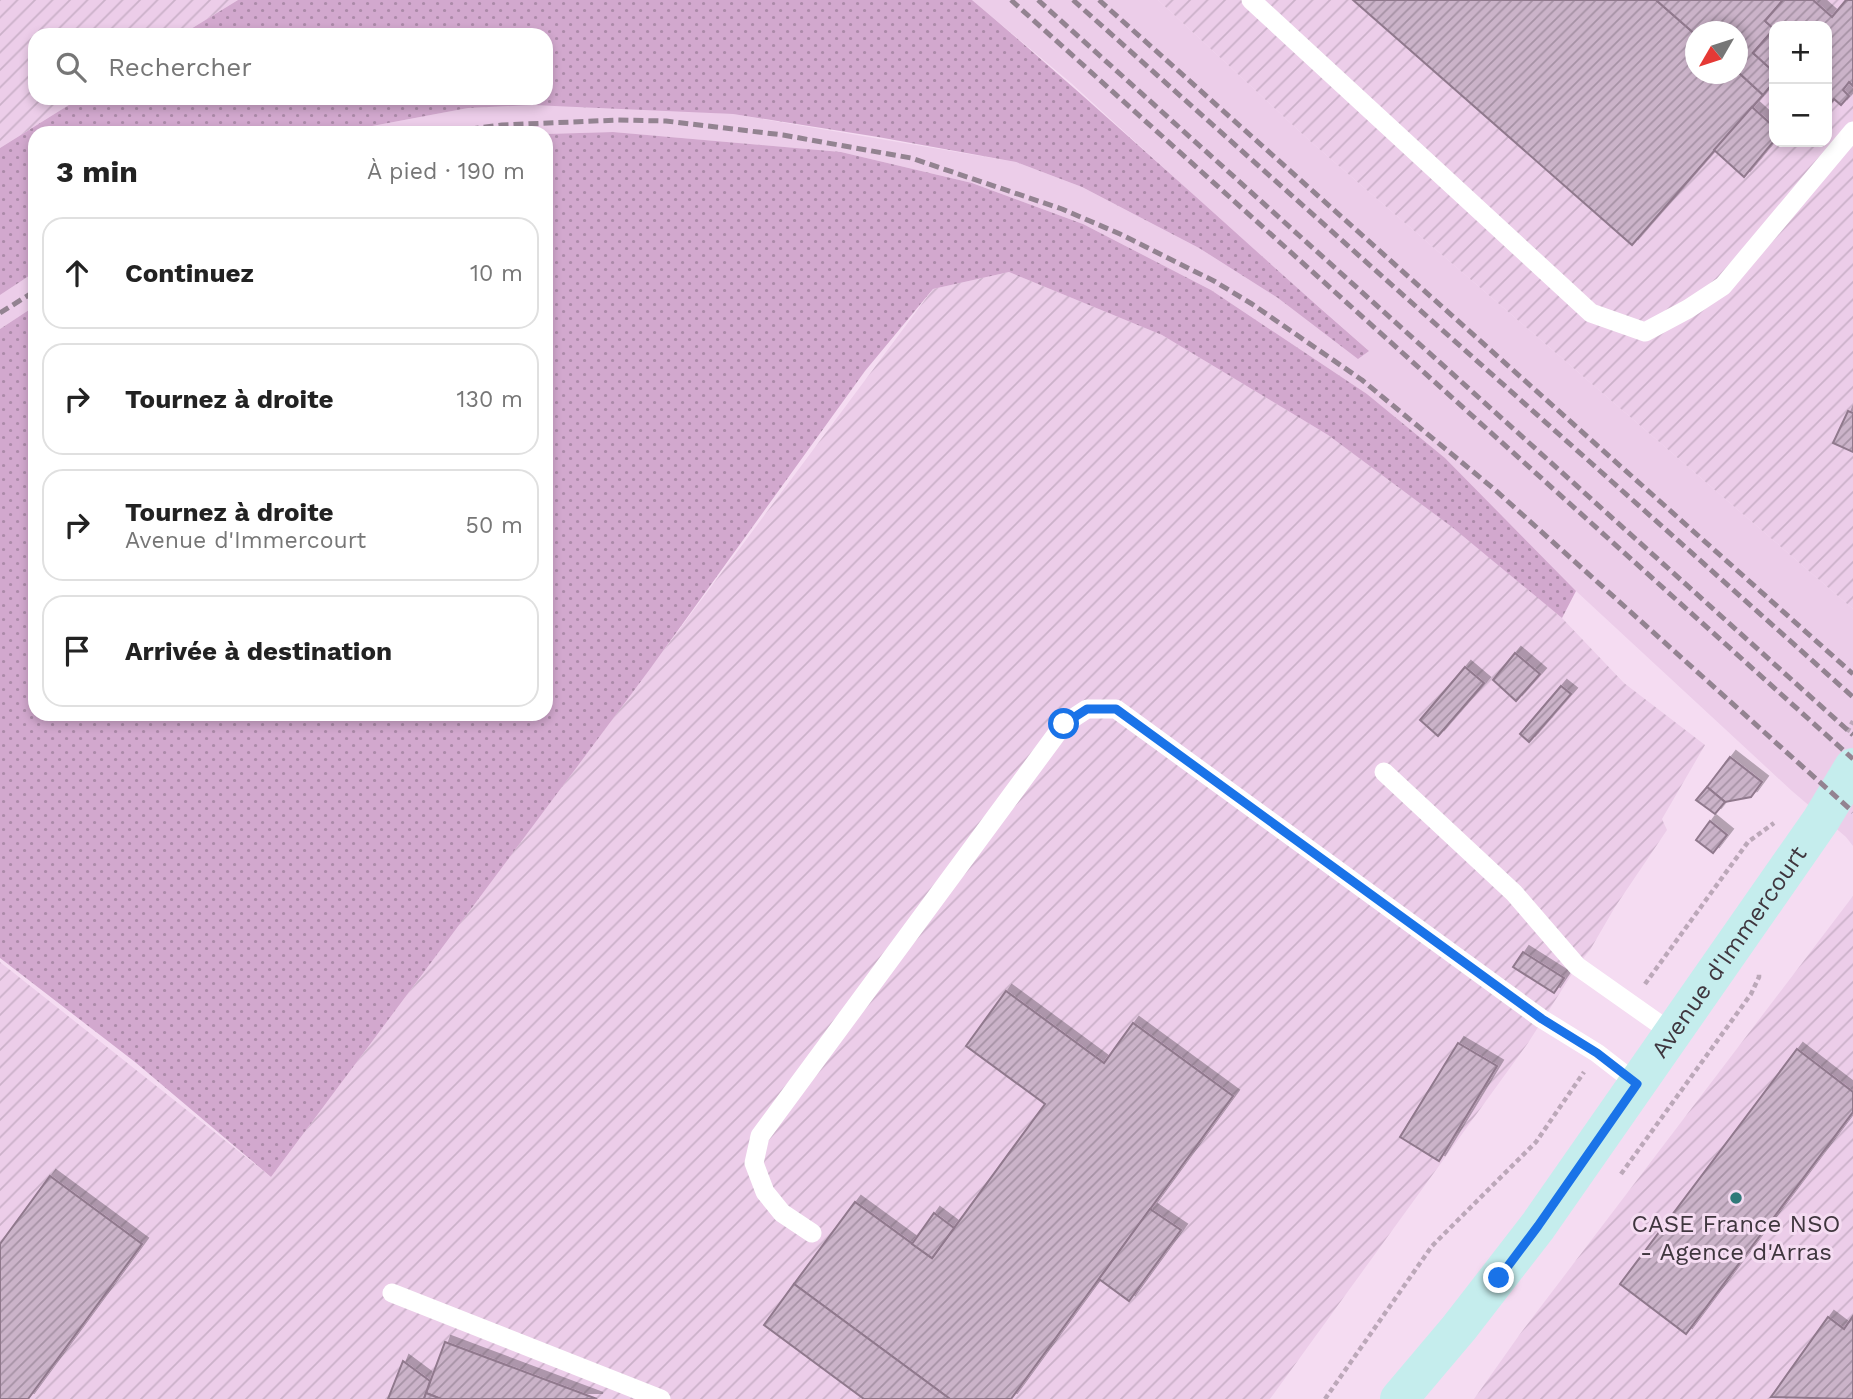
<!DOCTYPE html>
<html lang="fr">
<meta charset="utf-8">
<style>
body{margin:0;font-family:"Work Sans",sans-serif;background:#f6f6f6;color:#222}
.controls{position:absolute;right:21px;top:21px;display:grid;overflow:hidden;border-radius:14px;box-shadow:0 4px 10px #0003}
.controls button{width:63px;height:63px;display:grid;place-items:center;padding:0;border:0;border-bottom:2px solid #e0e0e0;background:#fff;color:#222;font:35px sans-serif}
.compass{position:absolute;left:1685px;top:21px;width:63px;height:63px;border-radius:50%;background:#fff;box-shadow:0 4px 10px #0003;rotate:231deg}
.stop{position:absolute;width:21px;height:21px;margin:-16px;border:5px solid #1a73e8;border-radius:50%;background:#fff}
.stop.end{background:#1a73e8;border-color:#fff;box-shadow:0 2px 7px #0008}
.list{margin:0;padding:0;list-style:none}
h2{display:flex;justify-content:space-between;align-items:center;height:91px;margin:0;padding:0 28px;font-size:30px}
h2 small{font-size:23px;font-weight:400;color:#767676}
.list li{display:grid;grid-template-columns:46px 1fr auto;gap:21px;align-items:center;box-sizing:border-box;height:112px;margin:0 14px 14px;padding:0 14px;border:2px solid #e0e0e0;border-radius:21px}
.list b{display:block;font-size:26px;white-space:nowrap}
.list p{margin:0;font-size:23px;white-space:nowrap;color:#767676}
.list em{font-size:23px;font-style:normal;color:#767676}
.icon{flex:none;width:38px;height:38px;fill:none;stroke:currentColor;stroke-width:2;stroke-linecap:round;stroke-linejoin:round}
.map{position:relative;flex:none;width:1853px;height:1399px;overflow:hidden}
.search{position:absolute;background:#fff;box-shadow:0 4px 10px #0003;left:28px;top:28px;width:525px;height:77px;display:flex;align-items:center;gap:18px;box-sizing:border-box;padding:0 24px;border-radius:21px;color:#767676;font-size:26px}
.panel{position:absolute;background:#fff;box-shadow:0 4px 10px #0003;left:28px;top:126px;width:525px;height:595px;border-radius:21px}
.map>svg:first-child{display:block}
.built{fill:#eccde9}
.industrial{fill:url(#industrial-furrows);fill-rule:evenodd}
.green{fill:url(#green-dots)}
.building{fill:url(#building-hatch);stroke:#90798d;stroke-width:2;filter:url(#shadow)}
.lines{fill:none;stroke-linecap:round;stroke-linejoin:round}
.path{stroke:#bca8b9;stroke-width:4.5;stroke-dasharray:5 3.5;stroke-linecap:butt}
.service{stroke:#fff;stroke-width:19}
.secondary{stroke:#c5eded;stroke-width:38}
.rail{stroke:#938391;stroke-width:5;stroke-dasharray:10 5;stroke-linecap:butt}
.route{stroke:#1a73e8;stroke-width:9}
.poi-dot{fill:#307979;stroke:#f5dcf2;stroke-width:2.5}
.labels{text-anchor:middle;stroke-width:6;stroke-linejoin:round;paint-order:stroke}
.street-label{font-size:24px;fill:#3f363e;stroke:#f5dcf2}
.poi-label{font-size:24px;fill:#3f363e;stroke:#f5dcf2}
</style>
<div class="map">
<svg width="1853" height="1399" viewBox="0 0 1853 1399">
<defs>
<pattern id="industrial-furrows" width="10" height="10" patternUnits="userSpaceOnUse" patternTransform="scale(1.75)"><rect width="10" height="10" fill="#eccde9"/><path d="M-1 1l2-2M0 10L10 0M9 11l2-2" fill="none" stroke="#cbb1c9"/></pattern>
<pattern id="green-dots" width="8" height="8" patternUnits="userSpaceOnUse" patternTransform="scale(1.75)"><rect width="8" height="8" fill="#d2a8ce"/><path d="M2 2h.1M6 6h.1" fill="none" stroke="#ac8aa9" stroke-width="1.8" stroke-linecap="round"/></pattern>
<pattern id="building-hatch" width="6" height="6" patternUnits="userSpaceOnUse" patternTransform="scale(1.75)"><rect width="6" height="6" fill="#cbb3c9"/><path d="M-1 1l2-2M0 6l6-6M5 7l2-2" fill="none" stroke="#a692a5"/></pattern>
<filter id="shadow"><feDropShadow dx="6" dy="-6" stdDeviation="0" flood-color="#0004"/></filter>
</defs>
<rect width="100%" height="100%" fill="#f5dcf2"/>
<g class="built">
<path d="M972,0H1158L1311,142L1853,609V846L1846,837L1792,791L1576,591L1445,458L1367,394L1211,290L1083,224L972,183L841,152L613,132L546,134L335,133L468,108L532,105L611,107L733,114L1016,162L1082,187L1199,248L1278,298L1368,350L1236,234L1071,83Z"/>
<path d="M35,272V306L0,329V295Z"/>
</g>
<g class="industrial">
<path d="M0,0H238L181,35H35V98H80L0,148Z"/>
<path d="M1158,0H1853V609L1311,142ZM1774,26H1827V142H1774ZM1696,32H1738V74H1696Z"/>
<path d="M1009,272L1162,335L1328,435L1458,531L1562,618L1624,683L1705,745L1662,819L1667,830L1615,907L1590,950L1577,966L1528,1043L1270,1399H0V962L271,1177L933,289Z"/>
<path d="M1853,896V1399H1474L1520,1334Z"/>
</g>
<g class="green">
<path d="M238,0H972C1107,114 1236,235 1369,351L1358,359L1278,298L1199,248L1082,187L1016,162L878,137L733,114L532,105L468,108L335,133H35V272L0,295V148L80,98H546V35H181Z"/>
<path d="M613,132L841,152L972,183L1083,224L1211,290L1367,394L1445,458L1576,591L1562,618L1452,527L1328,435L1162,335L1009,272L933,289L865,371L650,669L271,1177L135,1062L0,958V329L35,306V714H546V134Z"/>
</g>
<g class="building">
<path d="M1353,0H1656L1696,35V74L1738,72L1763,95L1632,245Z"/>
<path d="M1656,0H1783L1765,21L1774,29L1753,53L1774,72V82L1763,95L1738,72V32H1696V35Z"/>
<path d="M1783,0H1813L1832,17L1846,0H1853V86L1849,82L1843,90L1849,96L1841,105L1834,99L1827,107V26H1774V72L1753,53L1774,29L1765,21Z"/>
<path d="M1752,107L1774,127V141L1744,177L1714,150Z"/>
<path d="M1848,411L1853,413V452L1833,443Z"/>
<path d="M1515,653L1540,674L1516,701L1493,680Z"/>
<path d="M1465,667L1484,683L1438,736L1420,720Z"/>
<path d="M1561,686L1571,694L1529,742L1520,734Z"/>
<path d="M1730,757L1762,782L1751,797L1725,802L1707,787Z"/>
<path d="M1707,787L1725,802L1715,814L1696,800Z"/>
<path d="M1710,821L1727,835L1713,853L1696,840Z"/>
<path d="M1523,952L1564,978L1554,993L1513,967Z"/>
<path d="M1006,991L1104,1063L1133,1023L1233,1096L1011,1399H950L794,1284L855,1202L932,1258L1045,1104L966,1046Z"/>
<path d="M1458,1043L1497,1066L1439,1161L1400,1137Z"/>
<path d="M1797,1049L1853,1092V1112L1686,1334L1620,1284Z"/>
<path d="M50,1176L142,1244L28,1399H0V1244Z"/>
<path d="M1150,1209L1181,1230L1129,1301L1099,1279Z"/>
<path d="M934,1213L954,1228L932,1258L912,1244Z"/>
<path d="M794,1284L950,1399H864L764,1325Z"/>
<path d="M1853,1316V1399L1771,1397L1828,1317L1844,1329Z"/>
<path d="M445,1342L597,1399H441L426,1393Z"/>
<path d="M403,1361L430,1381L424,1399H388Z"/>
<path d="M426,1393L441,1399H424Z"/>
</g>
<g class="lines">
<g class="path">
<path d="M1847,732L1853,721"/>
<path d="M1645,984L1748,842L1774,823"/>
<path d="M1621,1174L1751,994L1759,977V972"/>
<path d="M1325,1399L1432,1246L1536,1142L1584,1072"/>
</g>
<g class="service">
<path d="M1251,0L1591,313L1645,332L1688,309L1723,286L1853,131"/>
<path d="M1384,772L1514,893L1577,966L1672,1033"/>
<path d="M812,1233L782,1213L765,1192L754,1163L760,1136L1064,724L1087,709H1116L1542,1019L1597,1053L1637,1084"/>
<path d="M392,1293L661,1399"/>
</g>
<path class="secondary" id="s1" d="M1399,1399L1459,1328L1538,1226L1821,820L1853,767"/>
<g class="rail">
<path d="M1011,0L1853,759"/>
<path d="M1038,0L1853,735"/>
<path d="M1073,0L1853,697"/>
<path d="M1099,0L1853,674"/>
<path d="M439,133L502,125L618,120L666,121L783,135L911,158L1062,209L1120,234L1214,281L1252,304L1362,380L1494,489L1853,812"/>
<path d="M0,313L35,291"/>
</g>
</g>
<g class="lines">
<path class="route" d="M1064,724L1087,709H1116L1542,1019L1597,1053L1637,1084L1538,1226L1499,1278"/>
</g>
<circle class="poi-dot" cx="1736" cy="1198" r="7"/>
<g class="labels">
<g class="street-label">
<text dy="8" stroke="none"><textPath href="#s1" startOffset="556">Avenue d'Immercourt</textPath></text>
</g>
<g class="poi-label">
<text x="1736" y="1232">CASE France NSO<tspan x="1736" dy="28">- Agence d'Arras</tspan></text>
</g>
</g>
</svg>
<div class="controls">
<button>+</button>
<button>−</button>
</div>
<svg class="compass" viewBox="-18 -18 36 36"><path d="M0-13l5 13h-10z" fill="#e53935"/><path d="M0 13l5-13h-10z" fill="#767676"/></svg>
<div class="stop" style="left:1064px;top:724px"></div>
<div class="stop end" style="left:1499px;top:1278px"></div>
<div class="search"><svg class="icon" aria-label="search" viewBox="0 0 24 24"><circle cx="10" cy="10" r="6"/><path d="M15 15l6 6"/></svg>Rechercher</div>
<section class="panel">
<h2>3 min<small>À pied · 190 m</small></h2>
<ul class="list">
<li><svg class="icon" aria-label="ahead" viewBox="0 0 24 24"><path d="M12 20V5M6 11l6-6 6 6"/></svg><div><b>Continuez</b></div><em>10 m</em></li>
<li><svg class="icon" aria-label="right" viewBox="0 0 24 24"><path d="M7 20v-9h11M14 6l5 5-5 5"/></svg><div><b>Tournez à droite</b></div><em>130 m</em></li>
<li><svg class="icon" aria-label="right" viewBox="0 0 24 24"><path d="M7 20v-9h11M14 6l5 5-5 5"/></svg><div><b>Tournez à droite</b><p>Avenue d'Immercourt</p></div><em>50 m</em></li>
<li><svg class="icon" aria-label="arrive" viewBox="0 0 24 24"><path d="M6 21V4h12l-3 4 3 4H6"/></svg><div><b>Arrivée à destination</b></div></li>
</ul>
</section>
</div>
